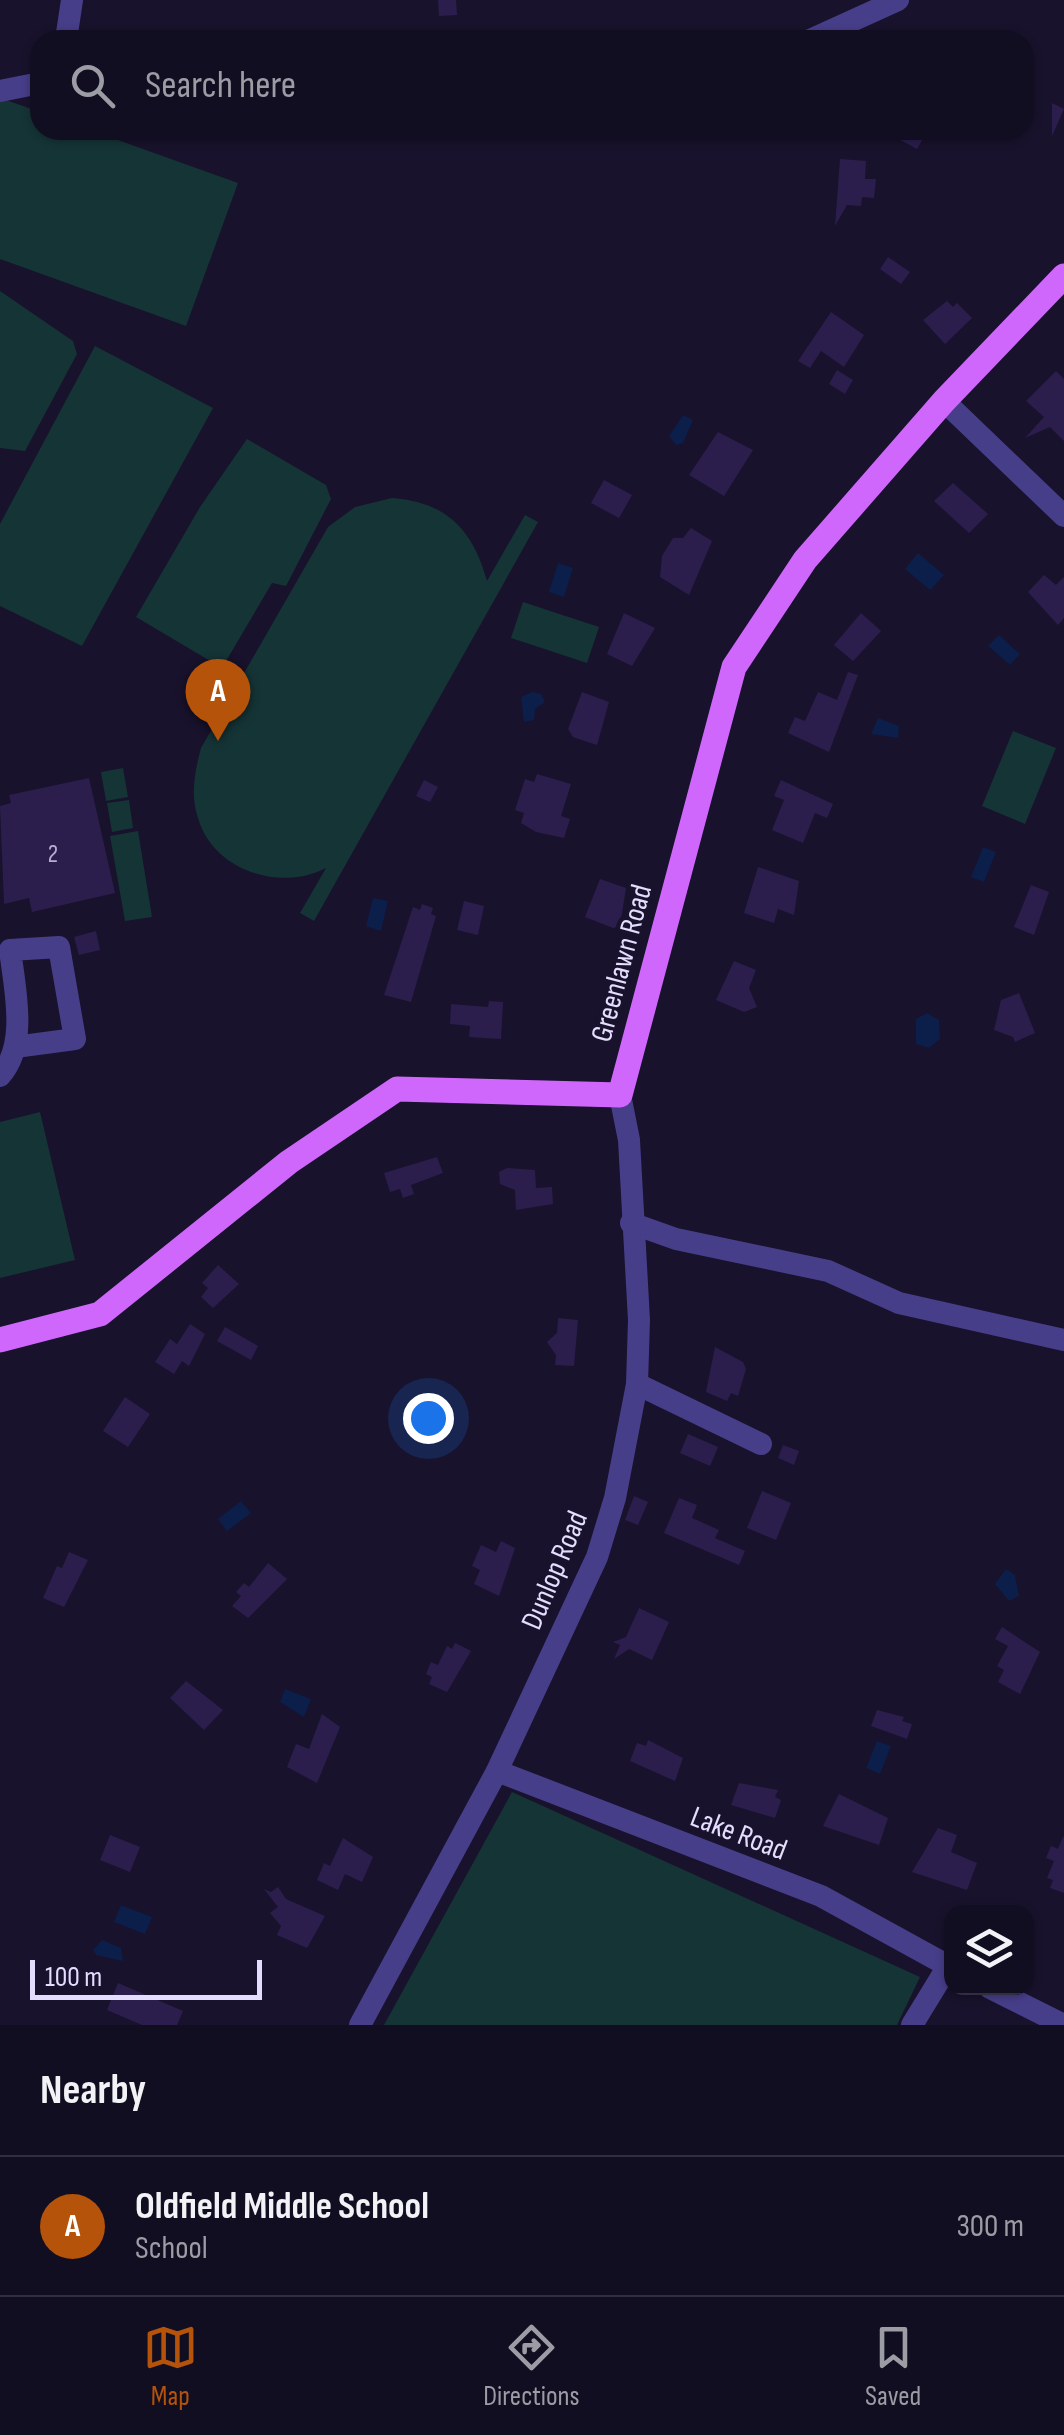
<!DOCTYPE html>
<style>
body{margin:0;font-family:"Sofia Sans Condensed",sans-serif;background:#1b172a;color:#f1f3f6}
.controls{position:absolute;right:30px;bottom:30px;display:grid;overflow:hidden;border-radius:20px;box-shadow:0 2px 8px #0004}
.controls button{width:90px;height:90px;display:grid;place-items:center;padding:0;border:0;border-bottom:2px solid #312e3f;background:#120e21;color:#f1f3f6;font:50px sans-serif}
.scale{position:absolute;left:30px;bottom:25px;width:232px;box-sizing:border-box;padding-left:10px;border:5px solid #e4ddfe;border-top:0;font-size:28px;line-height:35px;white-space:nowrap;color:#e4ddfe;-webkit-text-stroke:8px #18122c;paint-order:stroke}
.you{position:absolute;left:428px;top:1418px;width:35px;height:35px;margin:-25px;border:8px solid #fff;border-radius:50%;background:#1a73e8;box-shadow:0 0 0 15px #1a73e833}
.badge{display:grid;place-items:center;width:65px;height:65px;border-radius:50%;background:#b45309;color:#fff;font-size:32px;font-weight:700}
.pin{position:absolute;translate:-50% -82px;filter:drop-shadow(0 2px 5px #0008)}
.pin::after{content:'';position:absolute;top:52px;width:35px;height:30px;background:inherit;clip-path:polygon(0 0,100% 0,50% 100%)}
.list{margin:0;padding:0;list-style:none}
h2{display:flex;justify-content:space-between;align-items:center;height:130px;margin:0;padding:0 40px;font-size:42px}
h2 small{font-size:32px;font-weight:400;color:#9c9ca5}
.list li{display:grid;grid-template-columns:65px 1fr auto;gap:30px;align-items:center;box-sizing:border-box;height:140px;padding:0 40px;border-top:2px solid #312e3f}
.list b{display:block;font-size:38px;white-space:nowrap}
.list p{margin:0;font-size:32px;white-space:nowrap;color:#9c9ca5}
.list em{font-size:32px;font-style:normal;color:#9c9ca5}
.icon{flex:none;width:55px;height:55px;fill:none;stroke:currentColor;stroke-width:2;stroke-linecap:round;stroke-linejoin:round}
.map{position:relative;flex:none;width:1064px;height:2025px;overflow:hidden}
.search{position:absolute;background:#120e21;box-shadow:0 2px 8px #0004;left:30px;right:30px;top:30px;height:110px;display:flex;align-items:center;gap:25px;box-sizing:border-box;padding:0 35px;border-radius:30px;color:#9c9ca5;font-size:38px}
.sheet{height:270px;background:#120e21}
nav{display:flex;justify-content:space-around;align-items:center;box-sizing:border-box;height:140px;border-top:2px solid #312e3f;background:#120e21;font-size:28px;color:#9c9ca5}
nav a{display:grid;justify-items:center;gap:5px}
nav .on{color:#b45309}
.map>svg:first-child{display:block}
.green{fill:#153436}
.water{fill:#0c1e4a}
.building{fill:#2b1e4c}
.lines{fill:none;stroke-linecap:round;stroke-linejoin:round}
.minor{stroke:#473e8a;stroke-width:22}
.major{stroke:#d067fc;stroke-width:25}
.labels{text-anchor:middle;stroke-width:9;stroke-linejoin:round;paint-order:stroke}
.number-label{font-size:25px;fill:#b6add2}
.street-label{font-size:30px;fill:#e4ddfe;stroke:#18122c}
</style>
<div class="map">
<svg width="1064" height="2025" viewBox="0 0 1064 2025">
<rect width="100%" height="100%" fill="#18122c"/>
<g class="green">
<path d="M0,98L40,112V130H90L238,183L186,326L0,259Z"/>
<path d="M0,291L73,341L77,354L25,451L0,448Z"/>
<path d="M95,346L213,408L82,646L0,606V524Z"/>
<path d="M247,439L326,485L331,499L286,586L272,583L222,668L136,617L200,507Z"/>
<path d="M392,498C447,502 473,530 487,581L525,515L538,522L314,921L300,913L326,868C281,892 213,871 198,818C190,794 195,771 201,748L328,527L355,507Z"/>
<path d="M523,602L599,627L587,663L511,638Z"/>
<path d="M1013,731L1056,748L1025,824L982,806Z"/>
<path d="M123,768L128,797L106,801L101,772Z"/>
<path d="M129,800L133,828L112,832L107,803Z"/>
<path d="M138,831L152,917L125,921L110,836Z"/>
<path d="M40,1112L75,1260L0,1278V1122Z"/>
<path d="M512,1792L920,1977L897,2025H384Z"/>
</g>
<g class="water">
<path d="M683,415L693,420L683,443L676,445L669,436Z"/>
<path d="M918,553L944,575L930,590L905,569Z"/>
<path d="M558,563L573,568L564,597L549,592Z"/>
<path d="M999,635L1020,654L1010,665L988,646Z"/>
<path d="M532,692L541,694L545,702L535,709L534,720L524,722L521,697Z"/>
<path d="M878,718L899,726L898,738L871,734Z"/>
<path d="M983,847L996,852L984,882L971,877Z"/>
<path d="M373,898L388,901L381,931L366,926Z"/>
<path d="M927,1013L939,1020L940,1039L929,1048L916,1044V1019Z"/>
<path d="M241,1501L251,1513L227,1531L218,1519Z"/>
<path d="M1006,1569L1015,1575L1019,1596L1009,1601L995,1584Z"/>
<path d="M285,1689L311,1699L304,1717L280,1702Z"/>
<path d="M877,1741L891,1746L880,1774L866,1768Z"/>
<path d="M121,1905L152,1917L145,1934L114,1922Z"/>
<path d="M102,1940L121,1948L123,1961L96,1955L93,1950Z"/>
</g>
<g class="building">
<path d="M438,0H456L457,15L439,16Z"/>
<path d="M1052,103L1064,109L1052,136Z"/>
<path d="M882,130H928L917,149Z"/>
<path d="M840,159L866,161L865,179H876L874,198L862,197L861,206L847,205L835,226Z"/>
<path d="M888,257L910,272L901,284L880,269Z"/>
<path d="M947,301L953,307L957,303L972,318L945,344L923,320Z"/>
<path d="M831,312L864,335L844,367L821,351L810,368L798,361Z"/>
<path d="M837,370L853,380L845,394L829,384Z"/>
<path d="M1056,371L1064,379V441L1050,427L1025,438L1044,417L1026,401Z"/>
<path d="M718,432L753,450L724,496L689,475Z"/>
<path d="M604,480L632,495L619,518L591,503Z"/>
<path d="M953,483L988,514L969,533L934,501Z"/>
<path d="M691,528L712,541L689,595L660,577L662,556L673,538H683Z"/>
<path d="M1044,575L1056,585L1064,577V618L1058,625L1028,592Z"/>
<path d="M624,613L655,628L632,666L607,654Z"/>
<path d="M861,613L881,631L853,661L834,645Z"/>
<path d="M848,672L858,675L829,752L788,733L795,717L805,721L818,692L837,700Z"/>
<path d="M582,692L609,702L597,745L573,737L568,729Z"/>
<path d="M537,774L571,784L561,816L570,819L564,838L536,832L521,823L524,813L515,810L525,779L534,782Z"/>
<path d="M89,778L115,893L32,912L29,898L4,904L0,806L11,803L9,795Z"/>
<path d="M424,780L438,787L430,802L416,796Z"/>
<path d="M781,780L833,804L827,818L815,813L803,843L772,830L784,800L774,796Z"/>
<path d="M758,867L799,881L794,915L778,909L774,923L744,913Z"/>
<path d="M600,879L626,888L620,926L613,928L585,917Z"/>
<path d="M1031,885L1049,892L1034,935L1014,927Z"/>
<path d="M464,901L484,906L478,935L457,930Z"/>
<path d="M422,904L433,908L431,914L436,916L411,1002L384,995L413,907L420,910Z"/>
<path d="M96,931L100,950L79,955L74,937Z"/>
<path d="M734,961L756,970L749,988L757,1007L744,1012L716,1000Z"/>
<path d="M1019,993L1035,1033L1015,1042L1013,1037L994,1030L1001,1000Z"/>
<path d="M489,1001L503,1002L501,1039L469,1037L470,1026L450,1024L451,1004L488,1007Z"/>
<path d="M437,1157L443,1173L411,1185L414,1194L403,1198L400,1189L390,1192L384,1173Z"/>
<path d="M507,1168L535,1170L536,1188L552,1187L553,1204L516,1210L515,1190L500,1184L499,1172Z"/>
<path d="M218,1265L239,1284L213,1308L201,1297L208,1288L202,1283Z"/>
<path d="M558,1318L578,1320L574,1366L555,1365L556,1355L547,1342L557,1333Z"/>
<path d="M190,1324L205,1334L189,1366L182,1361L174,1374L155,1362L170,1339L177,1344Z"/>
<path d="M225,1327L258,1346L251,1360L217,1341Z"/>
<path d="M715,1347L743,1362L746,1369L738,1396L731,1393L727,1401L706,1392Z"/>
<path d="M125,1397L150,1414L128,1447L103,1431Z"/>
<path d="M688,1434L718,1447L710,1466L680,1453Z"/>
<path d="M783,1445L799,1451L794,1465L778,1458Z"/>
<path d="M762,1491L791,1503L776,1540L747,1528Z"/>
<path d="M634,1496L648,1502L638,1525L625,1520Z"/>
<path d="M679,1498L697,1505L692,1518L719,1530L715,1538L745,1551L739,1565L664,1533Z"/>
<path d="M501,1541L515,1548L499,1596L474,1584L480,1570L472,1566L481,1545L496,1552Z"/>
<path d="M69,1552L88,1560L64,1607L43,1598L57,1566L62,1568Z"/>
<path d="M268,1563L287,1579L248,1618L232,1606L241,1596L236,1592L244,1583L249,1587Z"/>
<path d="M639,1608L669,1622L652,1660L629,1649L614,1659L620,1645L613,1642L626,1637Z"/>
<path d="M1002,1627L1040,1652L1020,1694L998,1682L1004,1670L997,1666L1008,1646L995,1639Z"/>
<path d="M455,1643L471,1651L447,1692L429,1684L432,1677L426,1674L431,1662L438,1665L447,1646L452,1649Z"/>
<path d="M186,1681L223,1710L204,1730L170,1698Z"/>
<path d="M877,1710L904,1717L902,1721L912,1724L907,1739L871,1726Z"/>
<path d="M322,1714L340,1727L317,1783L287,1767L296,1744L309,1749Z"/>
<path d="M648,1740L683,1758L675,1781L630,1761L637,1743L646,1746Z"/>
<path d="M739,1783L778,1790L775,1797L781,1800L775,1818L731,1805Z"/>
<path d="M839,1794L888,1818L879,1845L823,1826Z"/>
<path d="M938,1828L957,1835L951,1852L977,1863L967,1890L912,1872Z"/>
<path d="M110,1835L140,1847L130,1872L100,1860Z"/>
<path d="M1063,1837H1064V1893L1050,1888L1053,1880L1047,1878L1054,1861L1046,1858L1051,1846L1058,1849Z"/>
<path d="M343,1838L373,1857L362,1882L345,1874L338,1890L317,1880L324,1863L330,1866Z"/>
<path d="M278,1887L286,1899L325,1916L307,1948L277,1935L281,1926L270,1913L278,1907L264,1889L271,1892Z"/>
<path d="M118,1983L183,2011L177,2025H142L107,2010Z"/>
</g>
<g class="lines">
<g class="minor">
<path d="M66,40L72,0"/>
<path d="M810,40L898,0"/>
<path d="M0,91L40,83"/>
<path d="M944,401L1064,516"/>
<path d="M0,1076C28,1045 15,990 10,950L59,947L75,1039L15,1047"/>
<path d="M631,1223L676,1239L828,1271L899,1303L1064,1340"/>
<path d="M637,1384L761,1444"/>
<path d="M497,1771L821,1896L952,1968"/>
<path d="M990,1988L1064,2025"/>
<path d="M360,2025L497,1771L597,1557L615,1498L637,1384L639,1320L629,1140L620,1095"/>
<path d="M912,2025L948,1966"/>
</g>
<path class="major" d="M0,1340L100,1314L289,1162L397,1089L620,1095L734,667L805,560L944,401L1064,276"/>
</g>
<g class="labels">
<g class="number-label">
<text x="53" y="862">2</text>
</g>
<g class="street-label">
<text transform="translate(621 963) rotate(-75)" y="10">Greenlawn Road</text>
<text transform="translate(554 1570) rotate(-67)" y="10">Dunlop Road</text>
<text transform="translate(739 1833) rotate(21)" y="10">Lake Road</text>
</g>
</g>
</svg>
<div class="controls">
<button><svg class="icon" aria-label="layers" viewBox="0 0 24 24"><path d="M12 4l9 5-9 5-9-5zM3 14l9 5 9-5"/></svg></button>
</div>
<div class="scale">100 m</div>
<div class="you"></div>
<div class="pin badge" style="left:218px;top:741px">A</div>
<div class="search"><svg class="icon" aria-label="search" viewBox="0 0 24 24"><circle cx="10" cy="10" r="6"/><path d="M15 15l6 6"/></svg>Search here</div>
</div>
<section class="sheet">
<h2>Nearby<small></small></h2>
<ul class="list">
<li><span class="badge">A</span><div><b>Oldfield Middle School</b><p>School</p></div><em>300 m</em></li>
</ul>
</section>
<nav>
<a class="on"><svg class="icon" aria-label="map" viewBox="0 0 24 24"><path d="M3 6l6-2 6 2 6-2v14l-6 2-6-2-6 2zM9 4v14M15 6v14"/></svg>Map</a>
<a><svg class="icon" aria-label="directions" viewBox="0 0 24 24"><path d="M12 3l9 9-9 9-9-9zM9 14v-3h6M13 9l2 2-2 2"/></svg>Directions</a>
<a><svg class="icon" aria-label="saved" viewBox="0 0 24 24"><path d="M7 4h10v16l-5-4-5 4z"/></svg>Saved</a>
</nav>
